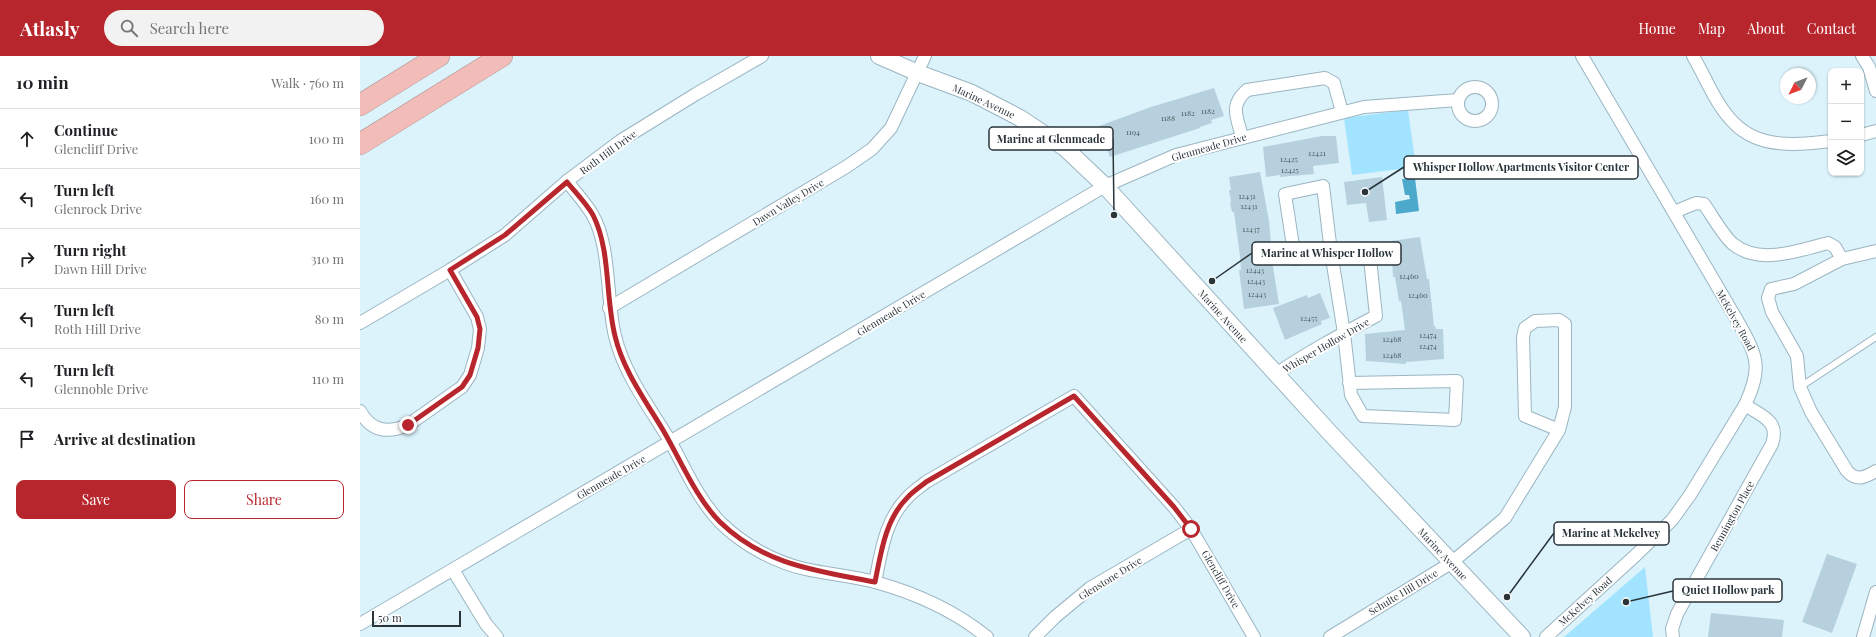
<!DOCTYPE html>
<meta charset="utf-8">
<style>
body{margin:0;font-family:"Playfair Display",serif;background:#f2f2f2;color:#202124}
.controls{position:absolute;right:12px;top:12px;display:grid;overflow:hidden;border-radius:8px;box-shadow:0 1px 3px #0004}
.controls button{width:36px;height:36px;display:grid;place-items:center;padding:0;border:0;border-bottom:1px solid #e0e0e0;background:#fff;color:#202124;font:20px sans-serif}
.compass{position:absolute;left:1420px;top:12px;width:36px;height:36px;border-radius:50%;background:#fff;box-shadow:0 1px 3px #0004;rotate:228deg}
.scale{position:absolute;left:12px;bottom:10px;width:89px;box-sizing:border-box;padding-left:4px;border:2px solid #2a353a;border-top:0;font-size:11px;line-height:14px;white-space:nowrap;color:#2a353a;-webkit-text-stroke:3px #fff;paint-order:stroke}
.stop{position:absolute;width:12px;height:12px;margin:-9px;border:3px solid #b7262d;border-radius:50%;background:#fff}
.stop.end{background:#b7262d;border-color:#fff;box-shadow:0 1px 4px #0008}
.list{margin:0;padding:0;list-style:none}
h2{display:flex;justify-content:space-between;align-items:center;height:52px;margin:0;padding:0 16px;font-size:17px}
h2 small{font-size:13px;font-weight:400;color:#757577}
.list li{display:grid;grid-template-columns:26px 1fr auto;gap:12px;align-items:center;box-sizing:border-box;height:60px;padding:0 16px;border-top:1px solid #e0e0e0}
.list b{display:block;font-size:15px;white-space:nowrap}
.list p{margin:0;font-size:13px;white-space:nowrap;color:#757577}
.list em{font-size:13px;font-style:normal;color:#757577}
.actions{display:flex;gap:8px;padding:12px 16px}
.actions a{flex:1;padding:9px 0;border:1px solid #b7262d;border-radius:8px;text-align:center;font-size:14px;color:#b7262d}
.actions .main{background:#b7262d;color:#fff}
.icon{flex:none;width:22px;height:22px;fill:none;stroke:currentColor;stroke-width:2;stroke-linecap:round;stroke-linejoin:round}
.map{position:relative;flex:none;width:1516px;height:581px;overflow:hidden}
header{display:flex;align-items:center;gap:24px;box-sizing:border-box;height:56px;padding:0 20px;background:#b7262d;color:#fff}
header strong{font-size:19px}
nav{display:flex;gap:22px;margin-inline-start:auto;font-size:14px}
.search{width:280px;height:36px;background:#f2f2f2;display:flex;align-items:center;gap:10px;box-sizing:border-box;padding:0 14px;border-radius:22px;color:#757577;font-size:15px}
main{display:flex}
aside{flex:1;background:#fff}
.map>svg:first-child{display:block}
.green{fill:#a2e4ff}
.water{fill:#4ca9cc}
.building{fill:#b6d1dd}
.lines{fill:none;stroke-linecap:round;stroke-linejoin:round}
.lane-casing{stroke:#9ab5c1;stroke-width:8}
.street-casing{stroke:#9ab5c1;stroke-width:14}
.secondary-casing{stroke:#9ab5c1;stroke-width:18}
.highway-casing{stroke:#ac8d8d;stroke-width:22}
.lane{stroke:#fff;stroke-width:6}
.street{stroke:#fff;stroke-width:12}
.secondary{stroke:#fff;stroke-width:16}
.highway{stroke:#f2bdb9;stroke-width:21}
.route{stroke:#b7262d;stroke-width:5}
.labels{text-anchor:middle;stroke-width:4;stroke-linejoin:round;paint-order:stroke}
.number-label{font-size:8px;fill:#4d5c63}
.street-label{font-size:10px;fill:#2a353a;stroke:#fff}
.leader{fill:none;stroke:#2a353a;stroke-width:1.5}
.callout-dot{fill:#2a353a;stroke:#fff;stroke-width:1.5}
.callout{fill:#fff;stroke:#2a353a;stroke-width:1.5}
.callout-label{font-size:11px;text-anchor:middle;font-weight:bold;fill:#2a353a}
</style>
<header>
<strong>Atlasly</strong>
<div class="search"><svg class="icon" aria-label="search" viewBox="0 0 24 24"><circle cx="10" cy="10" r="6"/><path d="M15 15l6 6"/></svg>Search here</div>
<nav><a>Home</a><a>Map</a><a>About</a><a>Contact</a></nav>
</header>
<main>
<aside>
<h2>10 min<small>Walk · 760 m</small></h2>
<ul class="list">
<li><svg class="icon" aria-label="ahead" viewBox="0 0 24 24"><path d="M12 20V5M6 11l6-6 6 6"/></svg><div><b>Continue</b><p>Glencliff Drive</p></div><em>100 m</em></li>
<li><svg class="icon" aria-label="left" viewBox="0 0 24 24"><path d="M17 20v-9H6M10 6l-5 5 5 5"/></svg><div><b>Turn left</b><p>Glenrock Drive</p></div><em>160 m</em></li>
<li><svg class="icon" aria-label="right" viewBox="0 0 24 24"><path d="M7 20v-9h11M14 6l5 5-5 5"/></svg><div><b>Turn right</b><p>Dawn Hill Drive</p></div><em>310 m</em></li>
<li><svg class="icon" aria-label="left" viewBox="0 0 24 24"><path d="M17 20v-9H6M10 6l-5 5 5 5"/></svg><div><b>Turn left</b><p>Roth Hill Drive</p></div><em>80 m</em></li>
<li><svg class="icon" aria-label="left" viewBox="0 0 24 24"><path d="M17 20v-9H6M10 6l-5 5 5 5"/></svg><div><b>Turn left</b><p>Glennoble Drive</p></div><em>110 m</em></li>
<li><svg class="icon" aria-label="arrive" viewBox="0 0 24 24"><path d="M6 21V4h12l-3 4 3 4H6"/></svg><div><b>Arrive at destination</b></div></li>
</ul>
<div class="actions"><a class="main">Save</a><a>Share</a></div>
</aside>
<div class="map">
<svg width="1516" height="581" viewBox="0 0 1516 581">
<rect width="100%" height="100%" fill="#dcf3fc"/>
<g class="green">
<path d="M1048,54L1056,111L992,119L984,62Z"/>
<path d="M1285,511L1293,581H1204Z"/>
</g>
<path class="water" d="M1055,122L1059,155L1036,158L1035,146L1050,143L1049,139H1045L1042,123Z"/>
<g class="building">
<path d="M854,32L864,60L851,64L852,67L840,71V72L750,101L739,70L791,51Z"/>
<path d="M962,80H976L979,107L953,110L954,118L920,121V119L906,121L903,91Z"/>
<path d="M900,116L909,165L913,211L919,248L884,253L879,214H881L880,200L874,156H872L870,147L871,146L869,134H871L869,121Z"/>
<path d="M1022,121L1027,164L1009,166L1006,147L987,149L984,126Z"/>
<path d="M1060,181L1067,223H1069L1074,270H1075L1076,273H1083L1084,303L1046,306V308L1006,305L1005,278L1045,274L1041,245H1039L1035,221H1033L1031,185Z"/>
<path d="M960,237L970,262L961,265L962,268L925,284L913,252L947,239L948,242Z"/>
<path d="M1467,498L1497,508L1472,577L1442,566Z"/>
<path d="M1351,557L1424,564L1422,581H1348Z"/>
</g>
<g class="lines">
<g class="lane-casing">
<path id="lane" d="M1440,331L1516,281"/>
</g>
<g class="street-casing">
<g id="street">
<path d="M1333,0C1346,22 1356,50 1375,68C1400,93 1439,89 1471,85"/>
<path d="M1502,0L1509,11L1516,35"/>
<circle cx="1115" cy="48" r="17"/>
<path d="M1501,79L1516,75"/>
<path d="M882,81C877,60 869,50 887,34L965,22L974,27L982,56"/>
<path d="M207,125C215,136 225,146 232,158C251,189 246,243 255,280C264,318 290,352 310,385C325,412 338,443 360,466C382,488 414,506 445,513C468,518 492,520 515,526C555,537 595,555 627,581"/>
<path d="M1314,156L1336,147L1344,148C1351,158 1364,181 1373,188C1400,210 1439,194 1468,187L1475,191L1482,203"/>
<path d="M1516,195L1482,203L1434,228L1411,233L1408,242L1412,256L1437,300L1440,331L1451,356L1487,415C1497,426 1505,421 1516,415"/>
<path d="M249,252L486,111L512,93L531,72L565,0"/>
<path d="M0,267L90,214L145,179L207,125L260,85L336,38L402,0"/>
<path d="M916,318C948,296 982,278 1016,260L1009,193L971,196L963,130L925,138L935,203L971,196L984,277L991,339L1003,360L1095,364L1097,325L989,327"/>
<path d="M0,355C11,375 27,378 48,369L102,331L110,319L118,292L120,273L117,261L90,214"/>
<path d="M93,514L126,568L137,581"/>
<path d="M515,526C521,497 525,464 547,442C552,436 560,431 566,426L714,340L814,451L831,473L894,581"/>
<path d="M0,568L745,130L816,99L1004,51L1098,44"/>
<path d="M675,581L695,561L730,532L831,473"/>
<path d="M970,581L1091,507L1145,462L1199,374L1205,351V268L1199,264L1175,265L1165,272L1163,281L1165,360L1199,374"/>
<path d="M1186,581L1277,498L1312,464L1330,439L1385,349C1403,310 1397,300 1377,264L1222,0"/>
<path d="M1313,581L1312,573L1317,558L1412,388C1420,365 1402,360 1385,349"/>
<path d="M1503,581L1516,536"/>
</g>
</g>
<g class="secondary-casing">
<path id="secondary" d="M519,0L558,17L612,37L660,62L705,92L745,130L970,377L1162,581"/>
</g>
<g class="highway-casing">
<g id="highway">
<path d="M0,49L79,0"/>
<path d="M0,88L142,0"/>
</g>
</g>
<use href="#lane" class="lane"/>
<use href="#street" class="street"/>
<use href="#secondary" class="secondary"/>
<use href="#highway" class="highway"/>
</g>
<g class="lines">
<path class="route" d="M48,369L102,331L110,319L118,292L120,273L117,261L90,214L145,179L207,126C215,136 226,147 233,159C251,195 245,240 255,280C263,314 285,344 303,374C320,403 336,442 360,466C404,509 458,515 515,526C521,497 525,464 547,442C552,436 560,431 566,426L714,340L814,451L831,473"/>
</g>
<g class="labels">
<g class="number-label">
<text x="848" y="58">1182</text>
<text x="828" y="60">1182</text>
<text x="808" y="65">1188</text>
<text x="773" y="79">1194</text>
<text x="957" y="100">12421</text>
<text x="929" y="106">12425</text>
<text x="930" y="117">12425</text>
<text x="887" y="143">12431</text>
<text x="889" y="153">12431</text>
<text x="891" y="176">12437</text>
<text x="895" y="217">12443</text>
<text x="1049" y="223">12460</text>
<text x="896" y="228">12443</text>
<text x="897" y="241">12443</text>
<text x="1058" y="242">12460</text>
<text x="949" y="265">12455</text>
<text x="1068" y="282">12474</text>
<text x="1032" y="286">12468</text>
<text x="1068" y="293">12474</text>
<text x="1032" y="302">12468</text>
</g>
<g class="street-label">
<text transform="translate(624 45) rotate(25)" y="4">Marine Avenue</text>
<text transform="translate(849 91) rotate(-16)" y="4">Glenmeade Drive</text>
<text transform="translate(248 96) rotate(-36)" y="4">Roth Hill Drive</text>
<text transform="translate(428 146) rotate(-31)" y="4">Dawn Valley Drive</text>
<text transform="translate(531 257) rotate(-31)" y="4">Glenmeade Drive</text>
<text transform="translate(863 260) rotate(48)" y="4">Marine Avenue</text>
<text transform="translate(1376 264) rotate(61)" y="4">McKelvey Road</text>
<text transform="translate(966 289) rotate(-30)" y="4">Whisper Hollow Drive</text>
<text transform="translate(251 421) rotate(-30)" y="4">Glenmeade Drive</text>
<text transform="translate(1372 460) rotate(-61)" y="4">Bennington Place</text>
<text transform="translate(1083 498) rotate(47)" y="4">Marine Avenue</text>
<text transform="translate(750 522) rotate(-32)" y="4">Glenstone Drive</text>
<text transform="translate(861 523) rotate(60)" y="4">Glencliff Drive</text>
<text transform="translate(1043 536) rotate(-31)" y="4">Schulte Hill Drive</text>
<text transform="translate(1225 545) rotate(-42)" y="4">McKelvey Road</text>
</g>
</g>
<path class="leader" d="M754 159L753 83M1005 136L1044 111M852 225L892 197M1147 541L1194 477M1266 546L1313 535"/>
<g class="callout-dot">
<circle cx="754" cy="159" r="4"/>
<circle cx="1005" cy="136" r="4"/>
<circle cx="852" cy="225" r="4"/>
<circle cx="1147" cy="541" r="4"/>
<circle cx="1266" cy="546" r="4"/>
</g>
<g class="callout">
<rect x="629" y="71" width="124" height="23" rx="4"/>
<rect x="1044" y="100" width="234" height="23" rx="4"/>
<rect x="892" y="186" width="149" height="23" rx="4"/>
<rect x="1194" y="466" width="115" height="23" rx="4"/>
<rect x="1313" y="523" width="109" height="23" rx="4"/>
</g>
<g class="callout-label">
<text x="691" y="87">Marine at Glenmeade</text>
<text x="1161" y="115">Whisper Hollow Apartments Visitor Center</text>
<text x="967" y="201">Marine at Whisper Hollow</text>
<text x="1251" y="481">Marine at Mckelvey</text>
<text x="1368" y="538">Quiet Hollow park</text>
</g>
</svg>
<div class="controls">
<button>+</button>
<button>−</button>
<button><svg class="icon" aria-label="layers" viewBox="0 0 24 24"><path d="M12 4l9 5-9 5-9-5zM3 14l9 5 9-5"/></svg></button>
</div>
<svg class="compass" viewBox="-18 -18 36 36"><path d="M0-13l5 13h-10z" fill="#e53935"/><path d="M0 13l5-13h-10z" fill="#757577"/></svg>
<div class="scale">50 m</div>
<div class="stop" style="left:831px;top:473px"></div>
<div class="stop end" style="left:48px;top:369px"></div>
</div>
</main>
